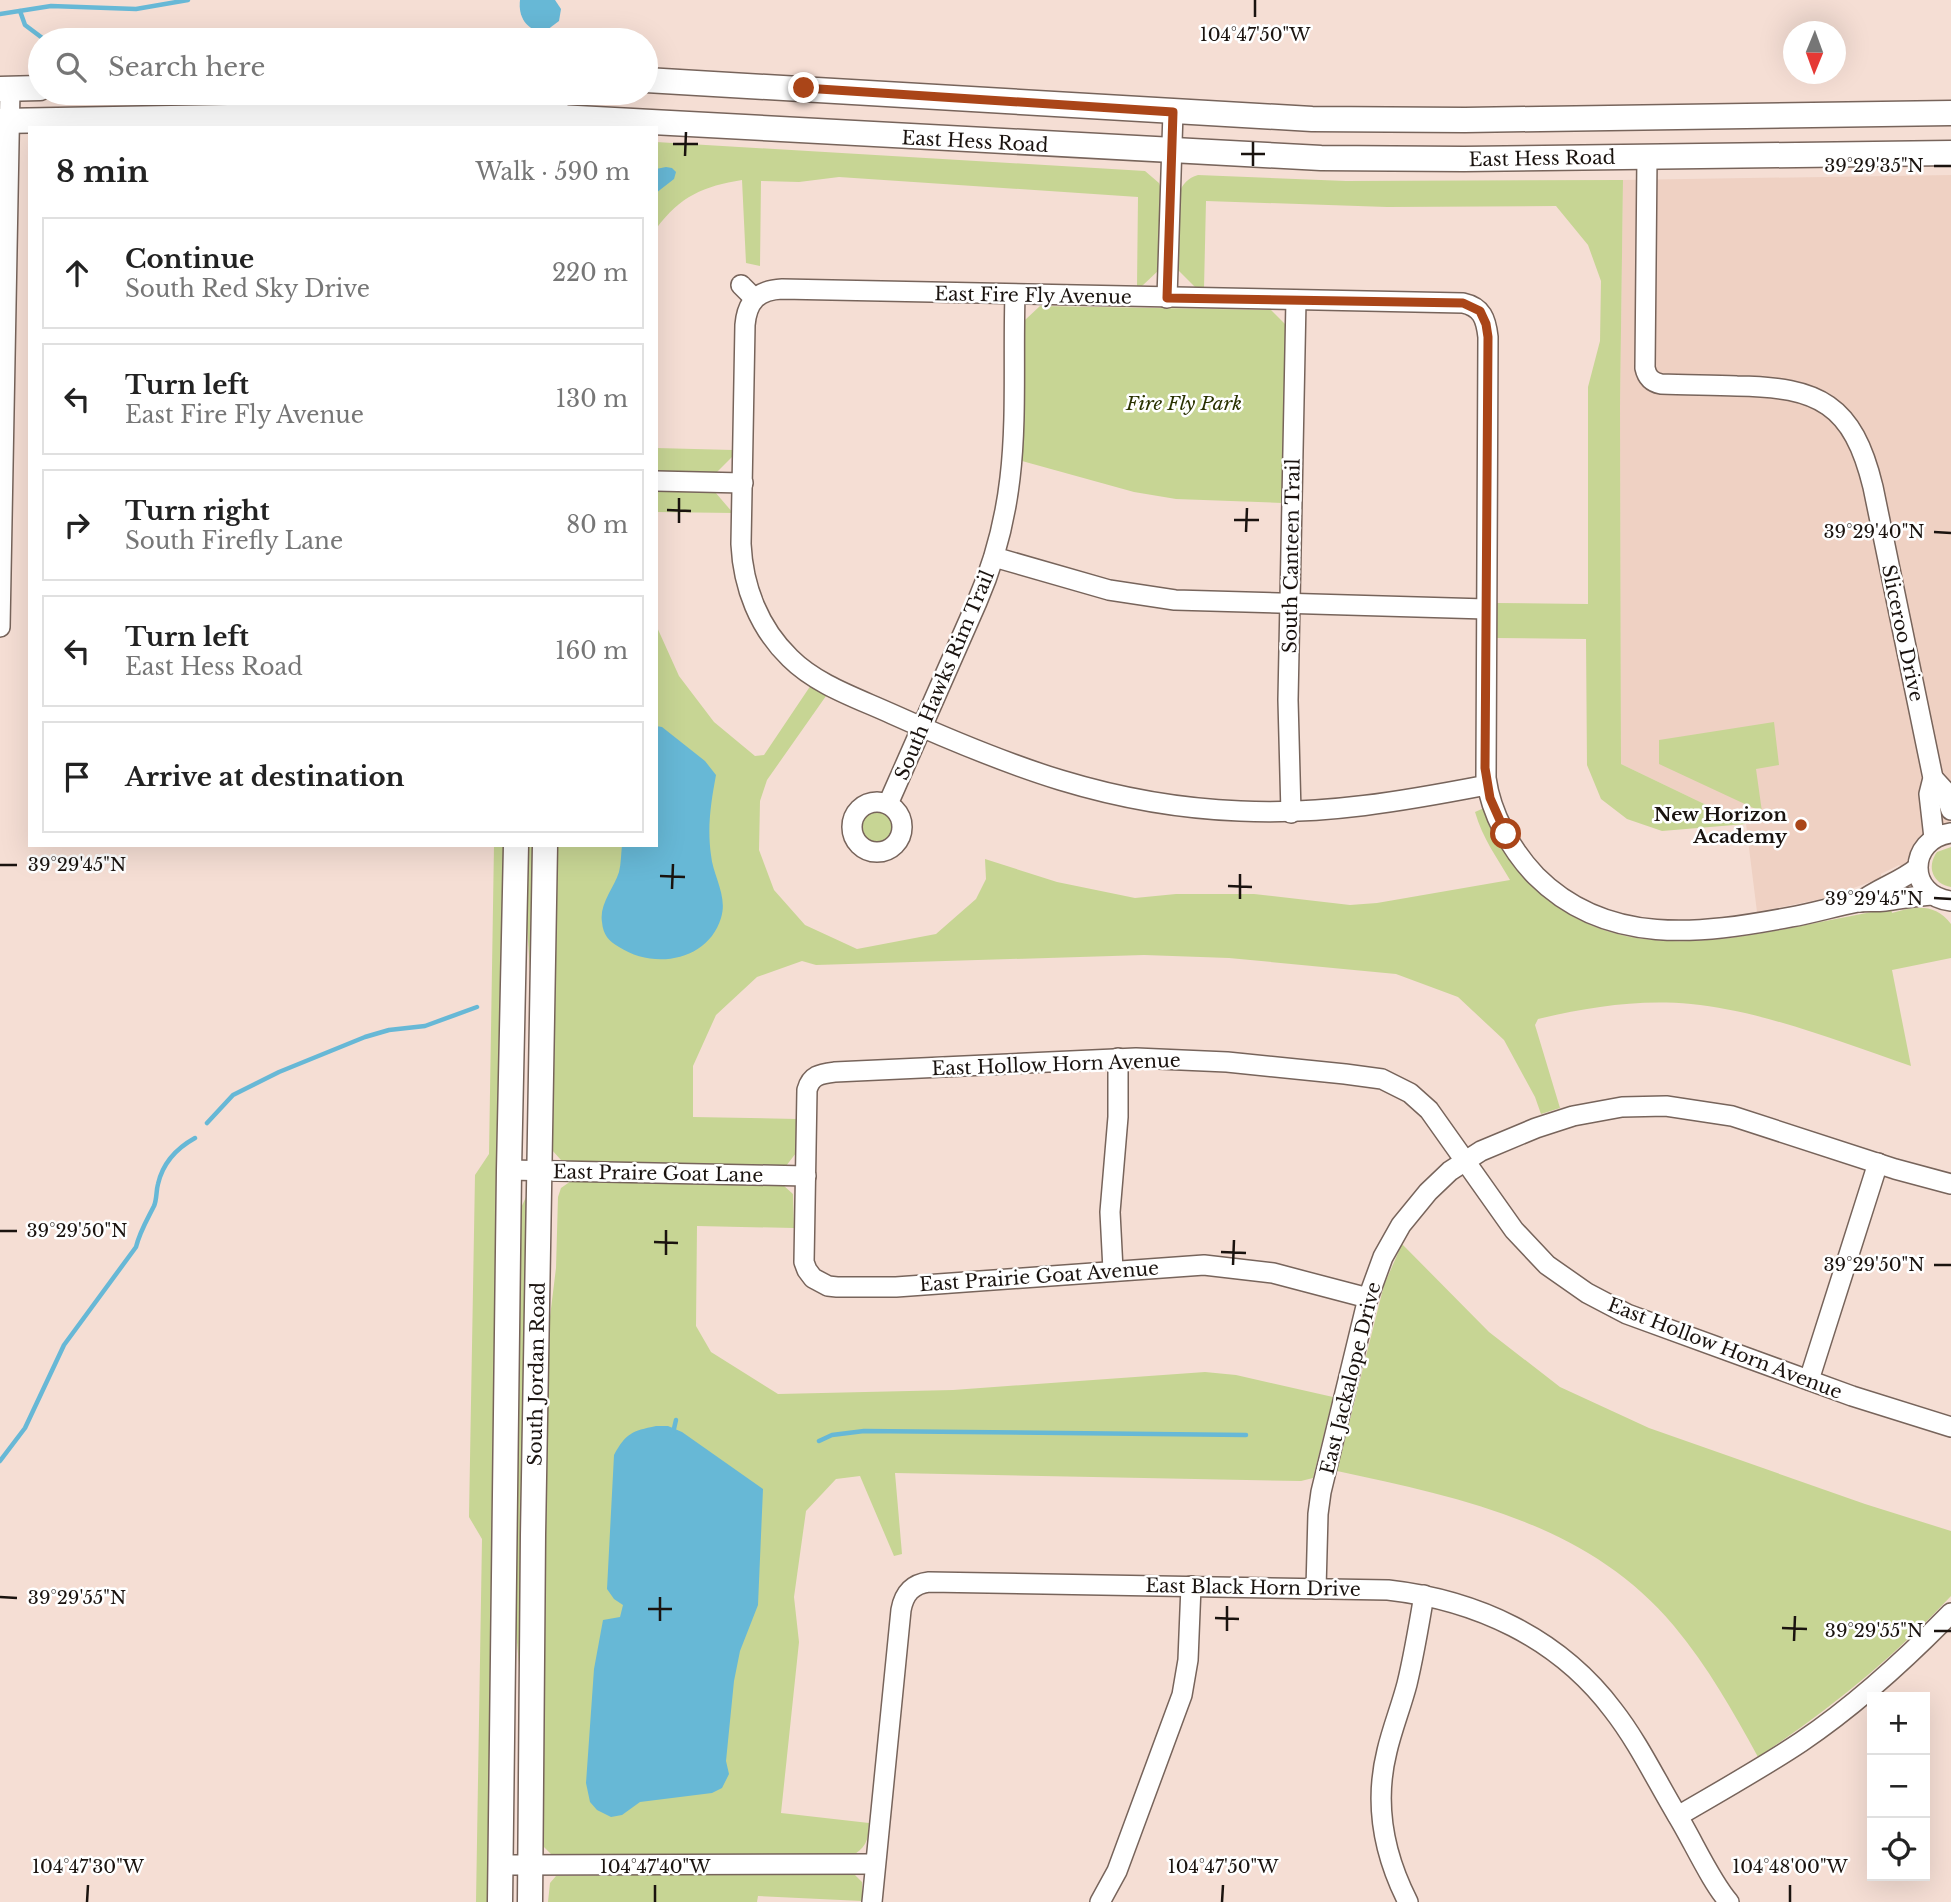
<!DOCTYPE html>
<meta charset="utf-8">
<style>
body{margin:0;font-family:"Libre Baskerville",serif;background:#f6f6f6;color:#222}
.controls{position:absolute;right:21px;bottom:21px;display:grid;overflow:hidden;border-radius:0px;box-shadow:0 7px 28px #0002}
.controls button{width:63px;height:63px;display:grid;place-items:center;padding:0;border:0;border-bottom:2px solid #e0e0e0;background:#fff;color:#222;font:35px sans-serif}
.compass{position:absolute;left:1783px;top:21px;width:63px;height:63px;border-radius:50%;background:#fff;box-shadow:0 7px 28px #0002;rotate:181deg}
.stop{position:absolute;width:21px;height:21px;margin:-16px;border:5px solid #aa4518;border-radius:50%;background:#fff}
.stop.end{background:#aa4518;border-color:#fff;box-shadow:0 2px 7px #0008}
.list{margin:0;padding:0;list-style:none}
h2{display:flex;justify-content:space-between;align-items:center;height:91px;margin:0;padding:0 28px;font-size:30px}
h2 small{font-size:23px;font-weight:400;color:#767676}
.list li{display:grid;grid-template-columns:46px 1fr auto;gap:21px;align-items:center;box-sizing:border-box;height:112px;margin:0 14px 14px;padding:0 14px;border:2px solid #e0e0e0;border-radius:0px}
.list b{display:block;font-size:26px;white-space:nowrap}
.list p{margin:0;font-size:23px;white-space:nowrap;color:#767676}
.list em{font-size:23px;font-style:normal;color:#767676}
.icon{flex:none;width:38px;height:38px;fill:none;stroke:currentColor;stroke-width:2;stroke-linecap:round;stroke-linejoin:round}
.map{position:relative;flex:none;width:1951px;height:1902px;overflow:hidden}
.search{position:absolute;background:#fff;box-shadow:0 7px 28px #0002;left:28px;top:28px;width:630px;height:77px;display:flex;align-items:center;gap:18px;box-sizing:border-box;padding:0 24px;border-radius:38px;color:#767676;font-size:26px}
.panel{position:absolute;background:#fff;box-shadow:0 7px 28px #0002;left:28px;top:126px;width:630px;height:721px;border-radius:0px}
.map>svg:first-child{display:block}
.built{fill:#efd1c3}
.green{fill:#c7d594}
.water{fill:#67b8d6}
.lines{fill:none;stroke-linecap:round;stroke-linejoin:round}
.stream{stroke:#67b8d6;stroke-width:4.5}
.minor-casing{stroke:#77645b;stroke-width:22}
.major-casing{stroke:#77645b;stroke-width:27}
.minor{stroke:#fff;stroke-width:19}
.major{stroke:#fff;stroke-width:24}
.route{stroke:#aa4518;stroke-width:9}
.ticks{fill:none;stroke:#1a130f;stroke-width:2.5}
.poi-dot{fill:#aa4518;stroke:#fff;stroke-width:2.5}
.labels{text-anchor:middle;stroke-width:5;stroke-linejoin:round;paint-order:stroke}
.street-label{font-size:19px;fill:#1a130f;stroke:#fff}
.park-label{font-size:19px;font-style:italic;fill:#293100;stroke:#fff}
.poi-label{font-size:19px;font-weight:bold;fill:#1a130f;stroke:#fff;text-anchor:end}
.ticks-label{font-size:18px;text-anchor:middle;fill:#1a130f;stroke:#fff;stroke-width:5;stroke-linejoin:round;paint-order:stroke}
</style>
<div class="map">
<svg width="1951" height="1902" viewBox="0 0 1951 1902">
<rect width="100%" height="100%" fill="#f5ded4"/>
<path class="built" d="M1951,175V824L1929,828L1907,865L1904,868L1899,865L1881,874V878L1826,898L1757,912L1746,824L1621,764L1620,406L1623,180Z"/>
<g class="green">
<path d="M656,142L1145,171L1159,183L1161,189L1160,269L1142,286H1137L1138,197L839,177L799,182L761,181L760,266L746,263L742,180C704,186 680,196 656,229Z"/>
<path d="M1198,175L1346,181L1623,180L1620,406L1621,764L1746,824L1662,831L1627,819L1601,799L1587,765L1586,639L1496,638V603L1588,604V387L1600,341L1601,281L1588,245L1556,206L1387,207L1206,201L1204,288L1195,287L1177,269L1179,194C1182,184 1188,178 1198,175Z"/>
<path d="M1040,306L1271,310L1286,325L1282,503L1176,499L1134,492L1022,461L1025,320Z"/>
<path d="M656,448L733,450V456L715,474L656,473Z"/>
<path d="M656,491L715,492L733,513L656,512Z"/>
<path d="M656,625L679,676L714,722L755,756L764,755L811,685L826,696L767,780L760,801L759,850L774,890L805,925L857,949L936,934L976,899L986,879L985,859L1057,882L1135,898L1176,894H1254L1350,905L1377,903L1510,880C1496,856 1483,839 1475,812L1484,808C1501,852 1524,886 1564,911C1659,972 1788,924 1891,909L1892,913C1915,906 1935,903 1951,924V958L1892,970L1911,1066C1842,1043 1764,1011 1691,1004C1639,999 1588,1007 1538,1019L1535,1025L1560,1108L1541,1114L1535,1097L1504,1040L1458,997L1396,974L1229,958L1144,955L816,965L802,961L757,977L716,1015L693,1066V1117L797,1119L796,1153L786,1166L572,1163L561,1160L551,1149L556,845H656Z"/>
<path d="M1774,722L1779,765L1756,769L1762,812L1659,764V740Z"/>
<circle cx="878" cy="827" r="19"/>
<path d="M494,845H507L490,1902H476L482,1539L469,1517L475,1175L489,1154Z"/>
<path d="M525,845H537L531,985L525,897Z"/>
<path d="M1951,847V887C1933,884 1926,867 1937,852Z"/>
<path d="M571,1181L783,1185L793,1194L794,1228L697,1226L696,1326L711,1352L778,1394L953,1390L1205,1372L1236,1375L1333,1397L1313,1478L1301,1481L895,1473L902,1554L894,1556L860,1476L836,1479L806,1511L794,1597L799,1642L781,1813L869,1823C868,1838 868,1845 855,1854L553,1856L543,1846L541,1838L546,1349L556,1268L558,1197L561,1188Z"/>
<path d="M526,1197H530L520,1678L513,1594L520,1210Z"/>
<path d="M1402,1244L1489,1332L1560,1387L1649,1428L1865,1504L1951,1531V1596C1893,1658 1829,1710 1758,1757C1733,1711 1708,1667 1674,1626C1588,1523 1461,1498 1337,1471L1384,1285Z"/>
<path d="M852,1872L862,1882V1901L758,1896L757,1902H548L550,1883L556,1876Z"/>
</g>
<g class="water">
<path d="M520,0H555L561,9L559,21L543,33C526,29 518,17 520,0Z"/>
<path d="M666,167L672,168L676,172L674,179L656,193V169Z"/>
<path d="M656,726L662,727L705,761L716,775C711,802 707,827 711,855C713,876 728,896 721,918C708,961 654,970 619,947C609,941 603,935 602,922C599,904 614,888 619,872C621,864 621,854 622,845H656Z"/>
<path d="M656,1426H668L682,1432L763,1489L758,1605L740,1651L734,1681L726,1761L729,1774L722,1788L712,1793L640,1802L622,1815L611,1817L597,1810L590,1802L586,1783L594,1669L603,1620L620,1617L623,1605L614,1599L607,1589L614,1455C626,1433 632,1431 656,1426Z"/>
</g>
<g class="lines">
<g class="stream">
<path d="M20,11L25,25L45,40"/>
<path d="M0,14L51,6L136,9L188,0"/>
<path d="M207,1123L233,1095L279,1072L365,1037L389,1030L425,1026L477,1007"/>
<path d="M673,1433L676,1420"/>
<path d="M819,1441L832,1435L864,1431L1246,1435"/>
<path d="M0,1461L25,1428L64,1345L136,1247C140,1231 147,1220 154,1206C157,1199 156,1191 158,1184C163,1162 177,1148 195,1138"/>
</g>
<g class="minor-casing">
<g id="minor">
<path d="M1647,157L1645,368C1647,377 1651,382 1661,384C1686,385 1711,385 1737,386C1819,387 1853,404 1873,487L1933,778L1929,794L1934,838"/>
<path d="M741,285L754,298"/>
<path d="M1167,298L1173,112"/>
<path d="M656,481L743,483"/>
<path d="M994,557L1109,590L1175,600L1486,609"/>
<path d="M0,627L10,89"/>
<path d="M1933,778L1944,790L1951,810"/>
<path d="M1487,785C1404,801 1325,815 1240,811C1110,806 1008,766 892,714C857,698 817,685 790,658C759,628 743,587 741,544L745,325C747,301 758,290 782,289L1463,303C1482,307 1486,319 1488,337L1486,778C1491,814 1511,850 1536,876C1607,947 1701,934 1791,917C1814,913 1836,906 1858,902C1867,901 1876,902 1885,901C1901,899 1916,896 1932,895"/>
<circle cx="877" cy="827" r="25"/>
<path d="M888,804L977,602C994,563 1005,521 1010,478C1017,420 1013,354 1015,295"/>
<path d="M1291,813L1288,700L1296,300"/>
<path d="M1951,833C1907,839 1907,896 1951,901"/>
<path d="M1860,902C1878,888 1900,882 1917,868"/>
<path d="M509,1170L806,1176"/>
<path d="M1113,1270L1110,1212L1118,1117V1058"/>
<path d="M1368,1298L1273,1273L1204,1265L896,1287H837L828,1286L813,1278L807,1270L804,1262L807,1090C811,1075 820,1074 835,1072L1136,1058L1227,1062L1345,1074L1382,1079L1410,1093L1429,1110L1514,1230L1547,1265L1587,1293L1627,1314L1852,1396L1951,1427"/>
<path d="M1809,1380L1878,1163"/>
<path d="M1316,1589L1318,1514L1321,1492L1368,1298L1383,1257L1401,1225L1428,1192L1450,1171L1481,1151L1536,1128L1573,1116L1622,1107L1666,1106L1732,1116L1895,1169L1951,1184"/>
<path d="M1678,1816C1719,1792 1762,1768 1801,1742C1856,1705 1905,1660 1951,1613"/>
<path d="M501,1865L875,1864"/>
<path d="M872,1902L901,1610C904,1594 912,1584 929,1582L1388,1590C1476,1600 1558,1637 1613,1710C1638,1742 1656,1780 1677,1815C1692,1839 1711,1882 1729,1902"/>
<path d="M1100,1902L1117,1871L1182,1695L1188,1660L1191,1586"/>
<path d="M1408,1902C1384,1855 1374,1803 1387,1751C1392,1729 1401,1707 1407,1684C1414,1655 1419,1625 1424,1595"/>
</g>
</g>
<g class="major-casing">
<g id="major">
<path d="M646,80L1312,119L1465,120L1951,113"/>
<path d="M0,89L40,88"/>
<path d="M547,93L560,117L559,128"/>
<path d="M0,121L396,114L521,115L1321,158L1464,159L1951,153"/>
<path d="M500,1902L509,1170L516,845"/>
<path d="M530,1902L533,1535L545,845"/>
</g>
</g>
<use href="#minor" class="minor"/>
<use href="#major" class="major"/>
</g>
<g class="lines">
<path class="route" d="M804,88L1173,112L1167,298L1463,303L1480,311L1486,324L1488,337L1485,768L1490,798L1506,834"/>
</g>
<path class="ticks" d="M1255,17V0M673,144H698M1241,154H1265M685,156L686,132M1253,166V142M1934,166H1951M667,510L691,511M1234,520H1259M679,523V498M1246,532L1247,508M1934,532L1951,533M0,865H17M660,876L685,877M1228,886L1252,887M672,889L673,864M1934,898L1951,899M1240,899V874M0,1231H17M654,1242L678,1243M1221,1252L1246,1253M666,1255V1230M1233,1265L1234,1240M1934,1265H1951M0,1597L17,1598M648,1609H672M1215,1618L1239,1619M660,1621V1597M1782,1628L1807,1629M1227,1631V1606M1934,1631H1951M1794,1641L1795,1616M87,1902L88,1885M655,1902V1885M1222,1902L1223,1885M1790,1902V1885"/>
<circle class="poi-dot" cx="1801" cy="825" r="7"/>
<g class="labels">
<g class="street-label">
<text transform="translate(975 141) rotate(3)" y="7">East Hess Road</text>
<text transform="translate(1542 158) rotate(-1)" y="7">East Hess Road</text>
<text transform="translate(1033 295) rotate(1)" y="7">East Fire Fly Avenue</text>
<text transform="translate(1291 556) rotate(-89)" y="7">South Canteen Trail</text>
<text transform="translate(1903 633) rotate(78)" y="7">Sliceroo Drive</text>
<text transform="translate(944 675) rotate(-67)" y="7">South Hawks Rim Trail</text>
<text transform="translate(1056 1064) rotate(-2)" y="7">East Hollow Horn Avenue</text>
<text transform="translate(658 1173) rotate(1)" y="7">East Praire Goat Lane</text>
<text transform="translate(1039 1276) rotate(-4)" y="7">East Prairie Goat Avenue</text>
<text transform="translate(1725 1348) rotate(21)" y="7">East Hollow Horn Avenue</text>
<text transform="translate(536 1374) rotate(-89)" y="7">South Jordan Road</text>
<text transform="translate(1350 1378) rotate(-76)" y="7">East Jackalope Drive</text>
<text transform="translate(1253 1587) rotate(1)" y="7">East Black Horn Drive</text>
</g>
<g class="park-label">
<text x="1184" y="410">Fire Fly Park</text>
</g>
<g class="poi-label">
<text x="1787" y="821">New Horizon<tspan x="1787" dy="22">Academy</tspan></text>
</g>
</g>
<g class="ticks-label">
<text x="1255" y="41">104°47'50"W</text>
<text x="1874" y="172">39°29'35"N</text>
<text x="1874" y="538">39°29'40"N</text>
<text x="77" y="871">39°29'45"N</text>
<text x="1874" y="905">39°29'45"N</text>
<text x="77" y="1237">39°29'50"N</text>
<text x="1874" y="1271">39°29'50"N</text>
<text x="77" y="1604">39°29'55"N</text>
<text x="1874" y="1637">39°29'55"N</text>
<text x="88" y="1873">104°47'30"W</text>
<text x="655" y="1873">104°47'40"W</text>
<text x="1223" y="1873">104°47'50"W</text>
<text x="1790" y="1873">104°48'00"W</text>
</g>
</svg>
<div class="controls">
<button>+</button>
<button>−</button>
<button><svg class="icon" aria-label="locate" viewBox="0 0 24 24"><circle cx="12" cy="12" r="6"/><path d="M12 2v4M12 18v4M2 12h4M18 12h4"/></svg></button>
</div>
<svg class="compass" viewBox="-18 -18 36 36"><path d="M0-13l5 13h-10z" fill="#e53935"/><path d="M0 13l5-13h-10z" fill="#767676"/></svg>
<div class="stop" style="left:1506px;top:834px"></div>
<div class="stop end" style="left:804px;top:88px"></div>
<div class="search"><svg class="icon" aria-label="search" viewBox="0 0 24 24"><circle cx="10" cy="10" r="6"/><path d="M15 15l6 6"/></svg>Search here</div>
<section class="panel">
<h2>8 min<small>Walk · 590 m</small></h2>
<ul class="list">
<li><svg class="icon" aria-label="ahead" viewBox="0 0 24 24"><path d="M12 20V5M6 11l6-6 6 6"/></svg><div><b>Continue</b><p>South Red Sky Drive</p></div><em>220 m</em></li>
<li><svg class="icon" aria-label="left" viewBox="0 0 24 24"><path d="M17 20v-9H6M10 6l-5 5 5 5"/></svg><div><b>Turn left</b><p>East Fire Fly Avenue</p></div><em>130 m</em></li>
<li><svg class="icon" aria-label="right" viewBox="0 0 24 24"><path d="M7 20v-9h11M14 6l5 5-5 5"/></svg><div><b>Turn right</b><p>South Firefly Lane</p></div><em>80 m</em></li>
<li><svg class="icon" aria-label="left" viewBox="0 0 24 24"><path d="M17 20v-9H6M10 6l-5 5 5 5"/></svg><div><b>Turn left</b><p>East Hess Road</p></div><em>160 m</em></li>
<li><svg class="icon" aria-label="arrive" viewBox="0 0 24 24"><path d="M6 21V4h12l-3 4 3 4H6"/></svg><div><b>Arrive at destination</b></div></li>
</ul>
</section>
</div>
